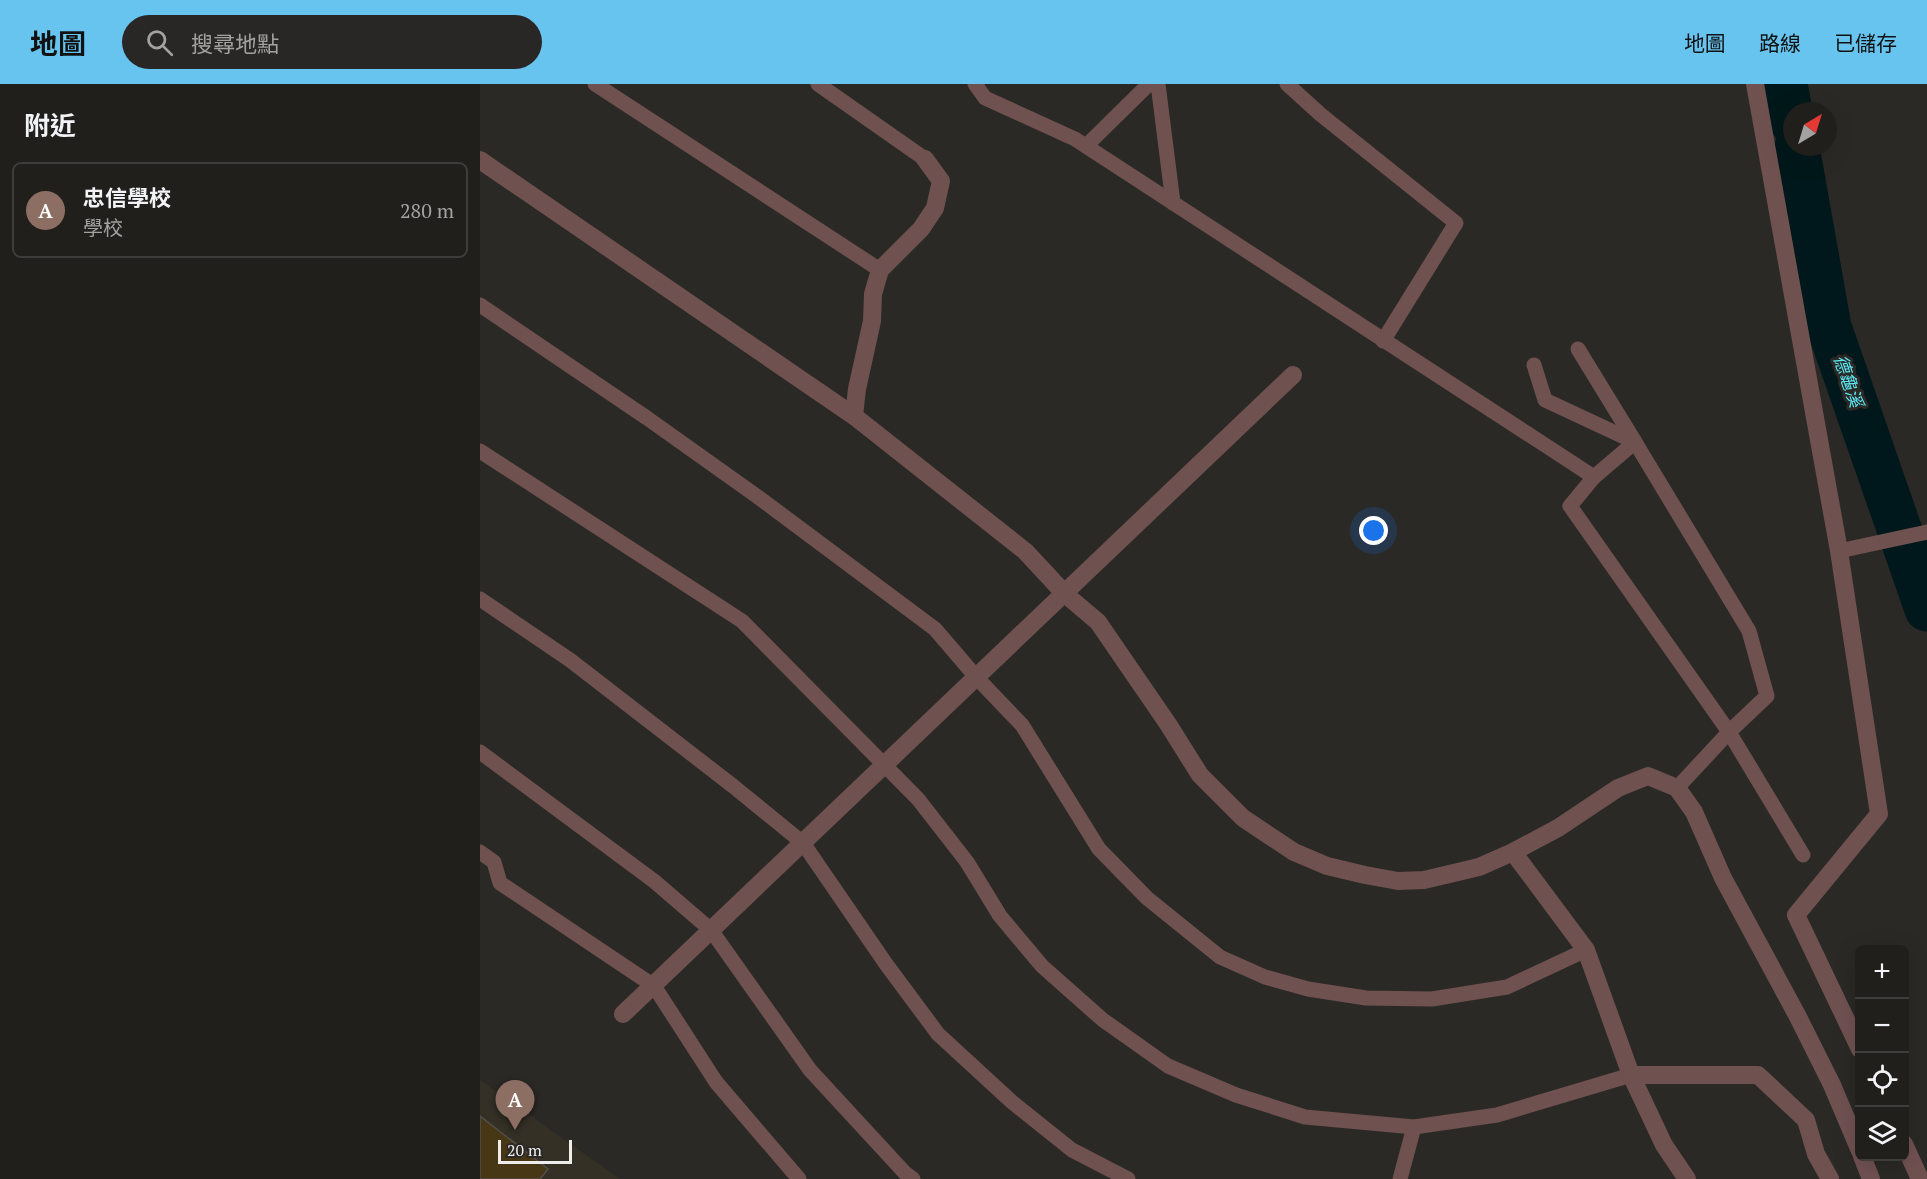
<!DOCTYPE html>
<html lang="zh-TW">
<meta charset="utf-8">
<style>
body{margin:0;font-family:"PT Serif","Noto Sans TC",serif;background:#282725;color:#f1f3f6}
.controls{position:absolute;right:18px;bottom:18px;display:grid;overflow:hidden;border-radius:9px;box-shadow:0 6px 24px #0002}
.controls button{width:54px;height:54px;display:grid;place-items:center;padding:0;border:0;border-bottom:2px solid #3d3d3b;background:#201f1c;color:#f1f3f6;font:30px sans-serif}
.compass{position:absolute;left:1303px;top:18px;width:54px;height:54px;border-radius:50%;background:#201f1c;box-shadow:0 6px 24px #0002;rotate:38deg}
.scale{position:absolute;left:18px;bottom:15px;width:74px;box-sizing:border-box;padding-left:6px;border:3px solid #efedeb;border-top:0;font-size:16px;line-height:21px;white-space:nowrap;color:#efedeb;-webkit-text-stroke:4px #2b2925;paint-order:stroke}
.you{position:absolute;left:894px;top:447px;width:21px;height:21px;margin:-15px;border:4px solid #fff;border-radius:50%;background:#1a73e8;box-shadow:0 0 0 9px #1a73e833}
.badge{display:grid;place-items:center;width:39px;height:39px;border-radius:50%;background:#66c4ef;color:#fff;font-size:20px;font-weight:700}
.pin{position:absolute;translate:-50% -50px;filter:drop-shadow(0 2px 3px #0008)}
.pin::after{content:'';position:absolute;top:32px;width:21px;height:18px;background:inherit;clip-path:polygon(0 0,100% 0,50% 100%)}
.list{margin:0;padding:0;list-style:none}
h2{display:flex;justify-content:space-between;align-items:center;height:78px;margin:0;padding:0 24px;font-size:26px}
h2 small{font-size:20px;font-weight:400;color:#a2a2a3}
.list li{display:grid;grid-template-columns:39px 1fr auto;gap:18px;align-items:center;box-sizing:border-box;height:96px;margin:0 12px 12px;padding:0 12px;border:2px solid #3d3d3b;border-radius:9px}
.list b{display:block;font-size:22px;white-space:nowrap}
.list p{margin:0;font-size:20px;white-space:nowrap;color:#a2a2a3}
.list em{font-size:20px;font-style:normal;color:#a2a2a3}
.icon{flex:none;width:33px;height:33px;fill:none;stroke:currentColor;stroke-width:2;stroke-linecap:round;stroke-linejoin:round}
.map{position:relative;flex:none;width:1447px;height:1095px;overflow:hidden}
header{display:flex;align-items:center;gap:36px;box-sizing:border-box;height:84px;padding:0 30px;background:#66c4ef;color:#111}
header strong{font-size:28px}
nav{display:flex;gap:33px;margin-inline-start:auto;font-size:21px}
.search{width:420px;height:54px;background:#282725;display:flex;align-items:center;gap:15px;box-sizing:border-box;padding:0 21px;border-radius:33px;color:#a2a2a3;font-size:22px}
main{display:flex}
aside{flex:1;background:#201f1c}
.map>svg:first-child{display:block}
.built{fill:#343026}
.lines{fill:none;stroke-linecap:round;stroke-linejoin:round}
.river{stroke:#00181b;stroke-width:45}
.building{fill:#473714;stroke:#514f4b;stroke-width:1.5}
.lane{stroke:#6f5150;stroke-width:15}
.street{stroke:#6f5150;stroke-width:18}
.labels{text-anchor:middle;stroke-width:6;stroke-linejoin:round;paint-order:stroke}
.water-label{font-size:18px;font-style:italic;fill:#5aeaf7;stroke:#2b2925}
</style>
<header>
<strong>地圖</strong>
<div class="search"><svg class="icon" aria-label="search" viewBox="0 0 24 24"><circle cx="10" cy="10" r="6"/><path d="M15 15l6 6"/></svg>搜尋地點</div>
<nav><a>地圖</a><a>路線</a><a>已儲存</a></nav>
</header>
<main>
<aside>
<h2>附近<small></small></h2>
<ul class="list">
<li><span class="badge" style="background:#8d6e63">A</span><div><b>忠信學校</b><p>學校</p></div><em>280 m</em></li>
</ul>
</aside>
<div class="map">
<svg width="1447" height="1095" viewBox="0 0 1447 1095">
<rect width="100%" height="100%" fill="#2b2925"/>
<path class="built" d="M0,996L140,1095H0Z"/>
<g class="lines">
<g class="river">
<path d="M1305,0L1312,38"/>
<path d="M1317,63L1349,243L1447,525"/>
</g>
</g>
<path class="building" d="M0,1032L68,1085L60,1095H0Z"/>
<g class="lines">
<g class="lane">
<path d="M115,0L400,186"/>
<path d="M338,0L445,75"/>
<path d="M495,0L505,14L595,55L1114,393L1090,422L1249,648L1323,771"/>
<path d="M678,0L693,119"/>
<path d="M807,0L840,30L976,139L903,257"/>
<path d="M606,62L669,0"/>
<path d="M0,221L167,334L278,413L455,545L497,594L542,641L619,765L667,814L740,873L785,893L828,905L886,914L952,915L1027,903L1106,866"/>
<path d="M1098,265L1155,358L1114,393"/>
<path d="M1054,281L1065,316L1155,358L1269,547L1287,612L1249,648L1197,704"/>
<path d="M0,367L262,537L438,715L487,778L520,832L562,882L623,936L688,982L756,1011L825,1033L934,1043L1017,1031L1151,991"/>
<path d="M1359,467L1447,448"/>
<path d="M0,515L90,576L253,702L323,759L406,880L458,950L532,1018L592,1066L648,1095"/>
<path d="M0,668L174,797L231,846L330,986L425,1089L433,1095"/>
<path d="M0,768L14,778L20,799L174,902L236,998L319,1095"/>
<path d="M920,1095L934,1043"/>
</g>
<g class="street">
<path d="M1275,0L1359,467L1399,730L1316,831L1380,965"/>
<path d="M0,76L374,332L545,467L585,510L618,538L688,640L720,691L763,734L814,768L847,782L885,791L918,797L944,796L999,783L1033,768L1078,744L1138,704L1168,692L1197,704L1214,728L1243,794L1317,931L1352,1001L1380,1067"/>
<path d="M374,332L377,305L392,237L393,210L400,186L441,145L455,124L461,97L445,75"/>
<path d="M1033,768L1106,866L1151,991L1184,1061L1207,1095"/>
<path d="M143,930L813,291"/>
<path d="M1151,991H1278L1326,1036L1336,1070L1350,1095"/>
<path d="M1424,1060L1440,1095"/>
<path d="M1382,1072L1391,1095"/>
</g>
</g>
<g class="labels">
<g class="water-label">
<text transform="translate(1368 297) rotate(71)" y="6">德龜溪</text>
</g>
</g>
</svg>
<div class="controls">
<button>+</button>
<button>−</button>
<button><svg class="icon" aria-label="locate" viewBox="0 0 24 24"><circle cx="12" cy="12" r="6"/><path d="M12 2v4M12 18v4M2 12h4M18 12h4"/></svg></button>
<button><svg class="icon" aria-label="layers" viewBox="0 0 24 24"><path d="M12 4l9 5-9 5-9-5zM3 14l9 5 9-5"/></svg></button>
</div>
<svg class="compass" viewBox="-18 -18 36 36"><path d="M0-13l5 13h-10z" fill="#e53935"/><path d="M0 13l5-13h-10z" fill="#a2a2a3"/></svg>
<div class="scale">20 m</div>
<div class="you"></div>
<div class="pin badge" style="left:35px;top:1046px;background:#8d6e63">A</div>
</div>
</main>
